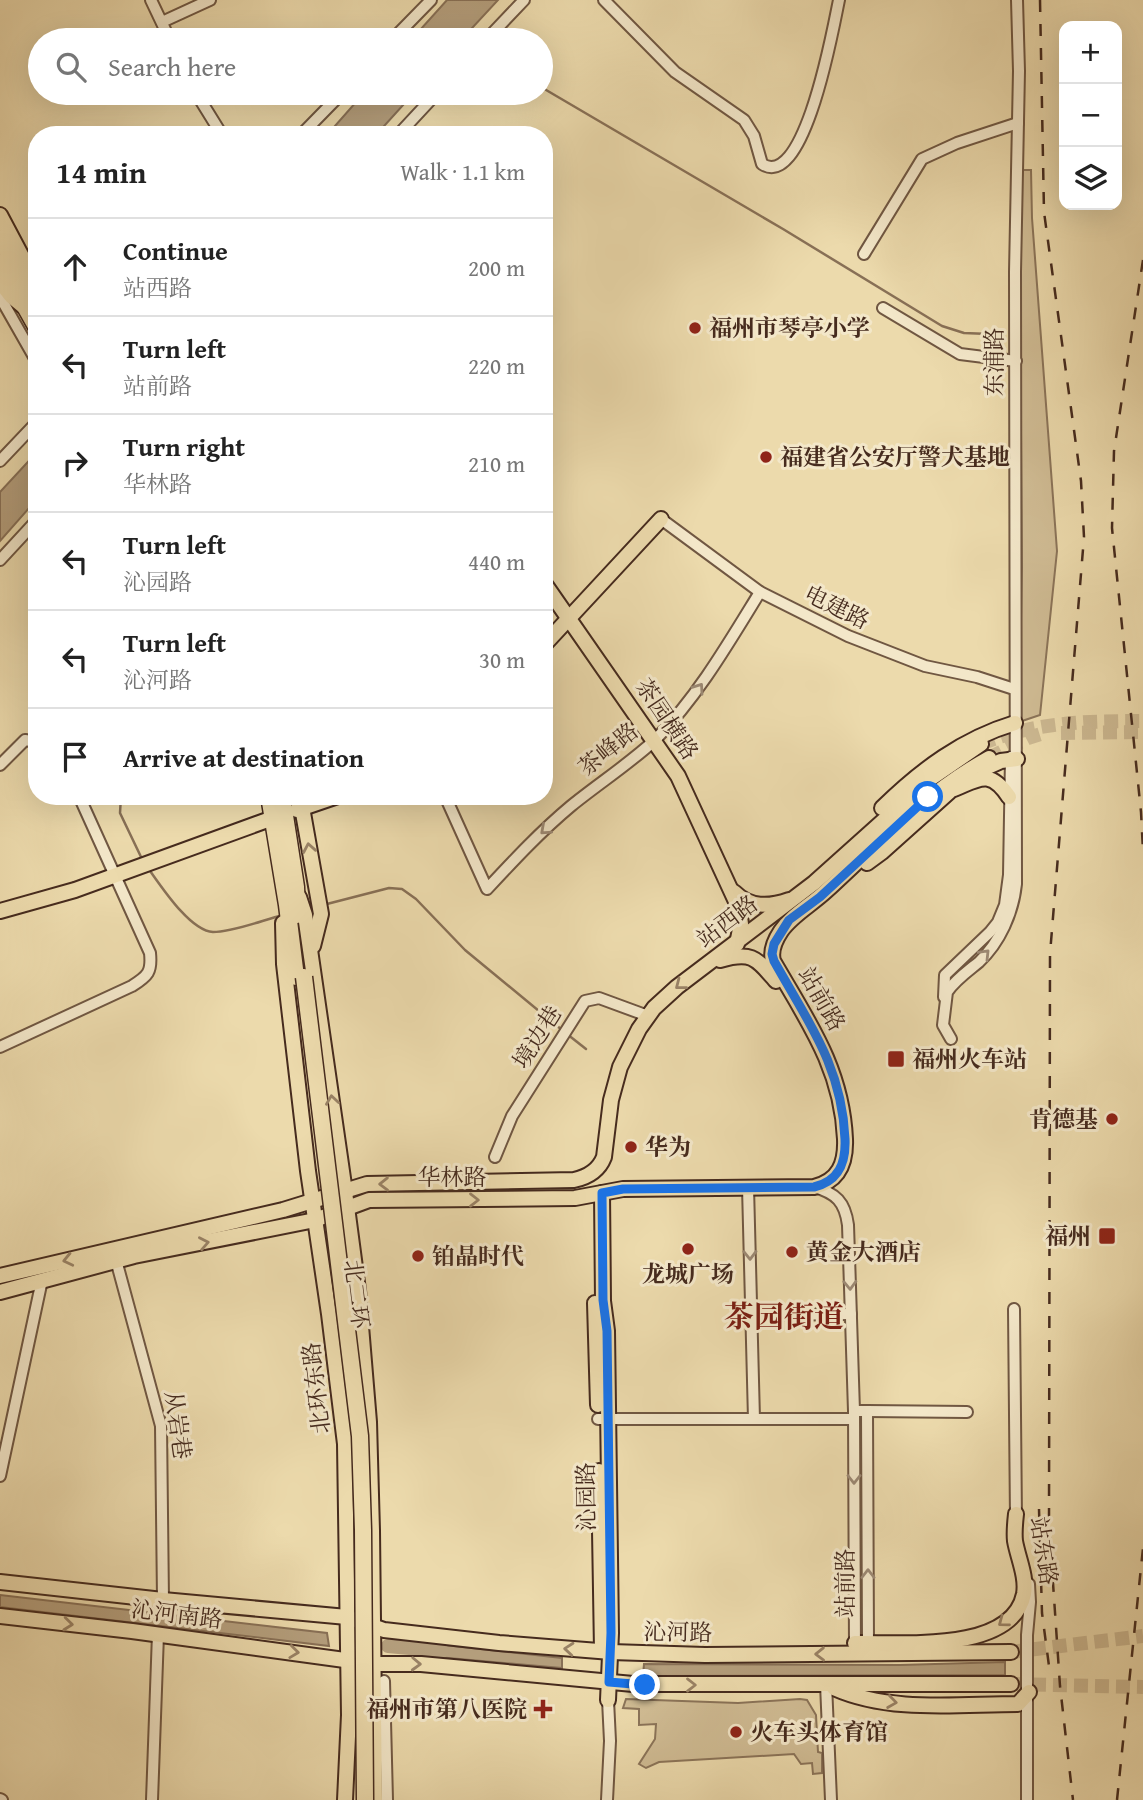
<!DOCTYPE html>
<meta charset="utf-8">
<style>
body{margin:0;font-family:"Gentium Book Plus","Noto Serif SC",serif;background:#f2f2f2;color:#222}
.controls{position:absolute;right:21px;top:21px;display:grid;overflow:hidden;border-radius:14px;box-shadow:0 7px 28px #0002}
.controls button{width:63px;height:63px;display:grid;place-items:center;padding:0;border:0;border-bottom:2px solid #e0e0e0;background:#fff;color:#222;font:35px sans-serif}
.stop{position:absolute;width:21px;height:21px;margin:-16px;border:5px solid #1a73e8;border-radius:50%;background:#fff}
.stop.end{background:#1a73e8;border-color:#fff;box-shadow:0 2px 7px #0008}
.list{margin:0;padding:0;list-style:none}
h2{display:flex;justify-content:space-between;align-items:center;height:91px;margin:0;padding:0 28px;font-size:30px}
h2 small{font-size:23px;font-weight:400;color:#767676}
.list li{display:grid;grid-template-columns:46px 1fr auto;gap:21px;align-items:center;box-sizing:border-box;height:98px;padding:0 28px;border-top:2px solid #e0e0e0}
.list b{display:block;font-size:26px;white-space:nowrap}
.list p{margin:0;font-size:23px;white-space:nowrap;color:#767676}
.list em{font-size:23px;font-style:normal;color:#767676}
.icon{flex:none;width:38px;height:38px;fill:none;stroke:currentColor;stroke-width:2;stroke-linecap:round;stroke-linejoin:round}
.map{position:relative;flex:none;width:1143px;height:1800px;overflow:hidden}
.search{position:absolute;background:#fff;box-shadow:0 7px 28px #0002;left:28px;top:28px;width:525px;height:77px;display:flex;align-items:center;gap:18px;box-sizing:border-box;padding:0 24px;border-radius:38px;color:#767676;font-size:26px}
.panel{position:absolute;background:#fff;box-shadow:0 7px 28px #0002;left:28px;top:126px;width:525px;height:679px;border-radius:28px}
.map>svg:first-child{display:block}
.green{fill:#d0bc94;stroke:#8b7459;stroke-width:2}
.water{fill:#b49e7c;stroke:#887056;stroke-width:2}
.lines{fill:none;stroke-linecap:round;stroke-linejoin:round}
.stream{stroke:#887056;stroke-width:2.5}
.river{stroke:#b49e7c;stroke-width:14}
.major-tunnel{stroke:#cbb790;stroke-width:14;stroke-dasharray:14 7;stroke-linecap:butt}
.minor-casing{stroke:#705742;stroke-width:14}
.major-casing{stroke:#462b1e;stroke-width:18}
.highway-casing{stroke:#462b1e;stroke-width:19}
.minor{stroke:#f3e7c9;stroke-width:10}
.major{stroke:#ecdaac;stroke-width:14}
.highway{stroke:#ecdaac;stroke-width:16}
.rail{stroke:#462b1e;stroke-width:2.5;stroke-dasharray:12 12;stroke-linecap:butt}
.highway-bridge-casing{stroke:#462b1e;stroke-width:19;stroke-linecap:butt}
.highway-bridge{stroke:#ecdaac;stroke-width:16}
.oneway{stroke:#9c8974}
.oneway2{stroke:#998265}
.route{stroke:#1a73e8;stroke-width:9}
.poi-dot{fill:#8f2418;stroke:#f3e7c9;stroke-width:2.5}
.labels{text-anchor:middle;stroke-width:6;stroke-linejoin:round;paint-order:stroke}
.poi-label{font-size:23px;font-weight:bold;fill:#462b1e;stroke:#f3e7c9;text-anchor:start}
.street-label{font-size:23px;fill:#462b1e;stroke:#f3e7c9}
.district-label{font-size:30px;font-weight:bold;fill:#7a1f14;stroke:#f3e7c9}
</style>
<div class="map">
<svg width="1143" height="1800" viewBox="0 0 1143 1800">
<rect width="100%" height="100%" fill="#ecdaac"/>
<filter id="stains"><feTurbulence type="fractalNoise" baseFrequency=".00286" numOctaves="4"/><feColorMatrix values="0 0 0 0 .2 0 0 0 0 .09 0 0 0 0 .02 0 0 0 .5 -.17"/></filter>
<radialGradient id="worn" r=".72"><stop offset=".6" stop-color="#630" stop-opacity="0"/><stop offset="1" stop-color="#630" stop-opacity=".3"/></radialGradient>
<g class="green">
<path d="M1019,170H1031L1032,218L1057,551L1040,715L1019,722L1022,567Z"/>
<path d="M626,1699L738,1703L800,1699L807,1700L816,1715L818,1752L822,1753V1773L813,1774L812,1763L801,1764L794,1754L659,1762L646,1768L639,1764L655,1739L656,1724L639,1725V1709L623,1708Z"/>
</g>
<g class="water">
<path d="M447,0H498L461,40H411Z"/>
<path d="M364,93H414L376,135H327Z"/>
<path d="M37,452V499L0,541V492Z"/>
<path d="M0,1595L327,1633L329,1646L0,1607Z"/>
<path d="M426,1643L562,1658V1668L426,1656Z"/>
<path d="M1005,1662V1675L643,1676L644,1664L900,1665Z"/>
</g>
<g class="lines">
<g class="stream">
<path d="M541,87L783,229L942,326L964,333L989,334"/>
<path d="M121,796L120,813L142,859"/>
<path d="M148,868C161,886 190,931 213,932C233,932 263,920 283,915"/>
<path d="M323,905L389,888L402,889L416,899L465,950L562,1030"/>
<path d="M567,1034L586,1049"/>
</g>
<path class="river" d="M388,1646L442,1651"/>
<g class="major-tunnel">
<path d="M1061,733L1143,732"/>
<path d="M981,744C1033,722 1088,721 1143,721"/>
<path d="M989,758L1028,738L1041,734"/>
<path d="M1011,1652L1143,1636"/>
<path d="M1011,1684L1143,1687"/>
</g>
<g class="minor-casing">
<g id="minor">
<path d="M151,0L170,40"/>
<path d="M604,0L675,72L744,120L754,136L762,164C805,192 834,23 839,0"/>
<path d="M162,22L210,0"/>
<path d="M392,40L431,0"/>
<path d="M486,40L524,0"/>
<path d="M196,93L222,135"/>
<path d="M301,135L342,93"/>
<path d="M398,135L437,93"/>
<path d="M864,254L922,159L957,143L1018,123"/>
<path d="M0,297L37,362"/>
<path d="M883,308L960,354L1016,361"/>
<path d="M0,461L37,422"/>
<path d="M661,519L760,592L848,636L925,666L977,677L1014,689"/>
<path d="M0,560L37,520"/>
<path d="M0,765L25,740L37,742"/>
<path d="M445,796L487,889C514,860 541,831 571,806C598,784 629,764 655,740C698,696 728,644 760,592"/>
<path d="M944,997L945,975L990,932L998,922L1005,905L1009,875L1011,757"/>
<path d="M951,1039L943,1025L947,992C955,980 968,971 979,962C1000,942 1013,913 1016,884L1015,272L1019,71L1017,0"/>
<path d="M0,1047L132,986C148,976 152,972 150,953L79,796"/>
<path d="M495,1157L512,1116L585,1001L599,998L648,1016"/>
<path d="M748,1187L754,1419"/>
<path d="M814,1187C836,1193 845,1202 848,1225L854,1411L855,1651"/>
<path d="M116,1260L161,1426L163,1600"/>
<path d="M1014,1309L1016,1520"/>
<path d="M751,1315L851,1314"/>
<path d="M854,1411H867L868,1642"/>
<path d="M867,1411L967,1412"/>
<path d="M598,1419H854"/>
<path d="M0,1476L42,1280"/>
<path d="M384,1681L387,1800"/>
<path d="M826,1684L831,1800"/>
<path d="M0,1799L2,1800"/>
<path d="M152,1800L158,1634"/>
<path d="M607,1800L610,1741L608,1700"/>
<path d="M1027,1800V1635L1030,1602L1029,1584"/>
</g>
</g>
<g class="major-casing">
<g id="major">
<path d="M0,215L27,266L34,291"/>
<path d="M0,282L11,296L23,306"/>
<path d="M544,583L678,776L739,908L741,924L737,944"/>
<path d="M544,645L661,519"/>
<path d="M983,769L1001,761L1017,759"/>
<path d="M951,790C978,780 989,767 1009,797"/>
<path d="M300,796L321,914L313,946"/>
<path d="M882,808C921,770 962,739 1015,723"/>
<path d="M297,810L338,796"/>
<path d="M867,863L882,852L949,792"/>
<path d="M734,892C750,908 769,907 789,900"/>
<path d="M299,897L305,915L345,1192L358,1290L369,1422L372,1531L375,1800"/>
<path d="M0,911L75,890L273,818"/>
<path d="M283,923L284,964L308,1171L329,1314L345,1444L349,1715L345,1800"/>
<path d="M720,960C752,951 756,958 776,981"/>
<path d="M602,1193L603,1301L607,1331L611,1633L608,1700"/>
<path d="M0,1276L283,1210L367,1184L574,1180C588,1177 599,1170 604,1157L611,1100L620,1067L639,1029L654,1008L677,987L814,883L930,779L981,744"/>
<path d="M0,1292L134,1256L315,1220L369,1200L575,1198L623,1189L814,1187C839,1181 846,1163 845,1139C842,1068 807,1020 773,961C770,950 775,940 781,931C792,915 811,905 826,891C878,843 926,793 989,758"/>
<path d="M595,1303L598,1405"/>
<path d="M599,1471L602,1650"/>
<path d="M0,1582L163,1600L347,1617L384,1630L499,1643L611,1652L705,1655L1011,1652"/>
<path d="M0,1616L132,1631L374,1664H421L633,1684H1011"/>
<path d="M855,1643C899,1642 1012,1654 1024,1594C1027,1577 1018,1558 1015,1541C1014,1532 1015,1523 1016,1514"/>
<path d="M834,1688C890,1713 958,1704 1018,1704L1029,1692"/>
</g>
</g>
<g class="highway-casing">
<g id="highway">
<path d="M0,238L37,301"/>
<path d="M0,262L37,328"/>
<path d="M269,796L287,905L296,977"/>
<path d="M282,796L296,887L297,915"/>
</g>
</g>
<use href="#minor" class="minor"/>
<use href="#major" class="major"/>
<use href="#highway" class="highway"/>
<g class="rail">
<path d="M1040,0L1044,212L1081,481L1084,537L1050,954L1049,1524L1060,1686L1073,1800"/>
<path d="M1143,260L1114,451L1112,528L1141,812L1143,851"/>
<path d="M1039,1509L1042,1613L1049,1666"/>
<path d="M1117,1800L1143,1548"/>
</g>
<g class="highway-bridge-casing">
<path id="highway-bridge" d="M304,977L360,1436L363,1530L365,1800"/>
</g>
<use href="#highway-bridge" class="highway-bridge"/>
</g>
<defs><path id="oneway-chevron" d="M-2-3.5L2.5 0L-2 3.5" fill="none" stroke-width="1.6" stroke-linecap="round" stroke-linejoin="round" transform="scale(1.75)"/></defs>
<g class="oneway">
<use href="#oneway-chevron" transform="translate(699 688) rotate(-55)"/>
<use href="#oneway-chevron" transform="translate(545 830) rotate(138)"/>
<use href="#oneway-chevron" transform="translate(985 954) rotate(-46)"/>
<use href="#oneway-chevron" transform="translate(750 1255) rotate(89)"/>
<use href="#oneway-chevron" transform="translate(850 1285) rotate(88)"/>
<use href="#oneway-chevron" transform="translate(854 1479) rotate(90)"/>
<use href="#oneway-chevron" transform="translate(868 1574) rotate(-90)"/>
</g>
<g class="oneway2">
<use href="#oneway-chevron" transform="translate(309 848) rotate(-100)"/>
<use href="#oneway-chevron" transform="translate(680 985) rotate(142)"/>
<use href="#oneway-chevron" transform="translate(332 1100) rotate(-98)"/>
<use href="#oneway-chevron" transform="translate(384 1184) rotate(179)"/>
<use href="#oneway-chevron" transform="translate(474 1200)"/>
<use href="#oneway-chevron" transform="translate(204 1243) rotate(-11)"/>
<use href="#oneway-chevron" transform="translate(68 1260) rotate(167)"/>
<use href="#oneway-chevron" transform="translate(1003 1622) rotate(143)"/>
<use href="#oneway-chevron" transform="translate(68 1624) rotate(6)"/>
<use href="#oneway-chevron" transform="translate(569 1649) rotate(-175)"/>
<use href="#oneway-chevron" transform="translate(294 1652) rotate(7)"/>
<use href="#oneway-chevron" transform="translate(820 1654) rotate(179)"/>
<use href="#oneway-chevron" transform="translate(416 1664) rotate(2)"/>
<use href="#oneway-chevron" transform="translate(691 1685)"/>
<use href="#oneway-chevron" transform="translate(892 1702) rotate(8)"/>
</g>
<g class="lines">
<path class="route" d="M645,1685L609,1682L611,1633L607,1331L603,1300L602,1193L623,1189L814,1187C839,1181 846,1163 845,1139C842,1066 808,1022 774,961L772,954L774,944L789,920L820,897L928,797"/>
</g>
<g class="poi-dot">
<circle cx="695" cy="328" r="7"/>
<circle cx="766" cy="457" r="7"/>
<rect x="887" y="1050" width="18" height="18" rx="3.5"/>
<circle cx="1112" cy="1119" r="7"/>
<circle cx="631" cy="1147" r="7"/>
<rect x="1098" y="1227" width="18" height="18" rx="3.5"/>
<circle cx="688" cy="1249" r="7"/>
<circle cx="792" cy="1252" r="7"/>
<circle cx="418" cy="1256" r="7"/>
<path d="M539.5 1698.5h7v7h7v7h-7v7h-7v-7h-7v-7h7z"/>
<circle cx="736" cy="1732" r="7"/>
</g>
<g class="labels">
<g class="poi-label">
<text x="709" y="336">福州市琴亭小学</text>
<text x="780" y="465">福建省公安厅警犬基地</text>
<text x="912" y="1067">福州火车站</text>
<text x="1098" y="1127" text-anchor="end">肯德基</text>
<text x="645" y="1155">华为</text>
<text x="1091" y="1244" text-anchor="end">福州</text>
<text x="806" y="1260">黄金大酒店</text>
<text x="432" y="1264">铂晶时代</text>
<text x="688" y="1282" text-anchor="middle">龙城广场</text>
<text x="527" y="1717" text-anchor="end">福州市第八医院</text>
<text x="750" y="1740">火车头体育馆</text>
</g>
<g class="street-label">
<text transform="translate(994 362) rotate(-90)" y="8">东浦路</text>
<text transform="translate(837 607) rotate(26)" y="8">电建路</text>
<text transform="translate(667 719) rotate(56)" y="8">茶园横路</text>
<text transform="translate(608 749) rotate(-39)" y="8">茶峰路</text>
<text transform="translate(727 921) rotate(-37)" y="8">站西路</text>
<text transform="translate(822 999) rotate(60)" y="8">站前路</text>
<text transform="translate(537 1037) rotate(-58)" y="8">境边巷</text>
<text x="452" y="1185">华林路</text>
<text transform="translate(357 1294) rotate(83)" y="8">北二环</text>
<text transform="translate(316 1388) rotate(-97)" y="8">北环东路</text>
<text transform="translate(178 1425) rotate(82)" y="8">从岩巷</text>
<text transform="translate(586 1497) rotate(-91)" y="8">沁园路</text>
<text transform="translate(1044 1551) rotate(81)" y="8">站东路</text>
<text transform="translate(845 1583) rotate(-90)" y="8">站前路</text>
<text transform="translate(177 1614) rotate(7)" y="8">沁河南路</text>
<text transform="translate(678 1632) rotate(1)" y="8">沁河路</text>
</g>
<g class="district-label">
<text x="784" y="1327">茶园街道</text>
</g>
</g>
<rect width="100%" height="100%" filter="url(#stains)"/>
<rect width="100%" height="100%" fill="url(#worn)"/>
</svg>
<div class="controls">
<button>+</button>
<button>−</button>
<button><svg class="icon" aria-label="layers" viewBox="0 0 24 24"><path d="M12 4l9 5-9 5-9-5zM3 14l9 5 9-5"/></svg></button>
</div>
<div class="stop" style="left:928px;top:797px"></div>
<div class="stop end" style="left:645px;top:1685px"></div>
<div class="search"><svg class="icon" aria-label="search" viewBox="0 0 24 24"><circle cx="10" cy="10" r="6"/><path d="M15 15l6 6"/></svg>Search here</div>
<section class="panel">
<h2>14 min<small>Walk · 1.1 km</small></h2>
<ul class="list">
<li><svg class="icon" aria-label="ahead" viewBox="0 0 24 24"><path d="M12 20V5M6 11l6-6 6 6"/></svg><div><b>Continue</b><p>站西路</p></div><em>200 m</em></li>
<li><svg class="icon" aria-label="left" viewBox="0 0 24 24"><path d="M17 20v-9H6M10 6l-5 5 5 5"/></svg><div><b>Turn left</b><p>站前路</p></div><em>220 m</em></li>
<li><svg class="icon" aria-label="right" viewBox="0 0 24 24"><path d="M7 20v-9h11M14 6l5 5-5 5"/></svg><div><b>Turn right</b><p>华林路</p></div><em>210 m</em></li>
<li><svg class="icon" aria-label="left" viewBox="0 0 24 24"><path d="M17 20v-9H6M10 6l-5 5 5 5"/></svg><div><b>Turn left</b><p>沁园路</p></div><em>440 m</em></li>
<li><svg class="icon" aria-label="left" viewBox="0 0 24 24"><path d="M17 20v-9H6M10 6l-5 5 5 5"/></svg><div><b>Turn left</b><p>沁河路</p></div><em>30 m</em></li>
<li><svg class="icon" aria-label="arrive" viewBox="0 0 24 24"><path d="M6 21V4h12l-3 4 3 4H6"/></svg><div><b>Arrive at destination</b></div></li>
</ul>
</section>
</div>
